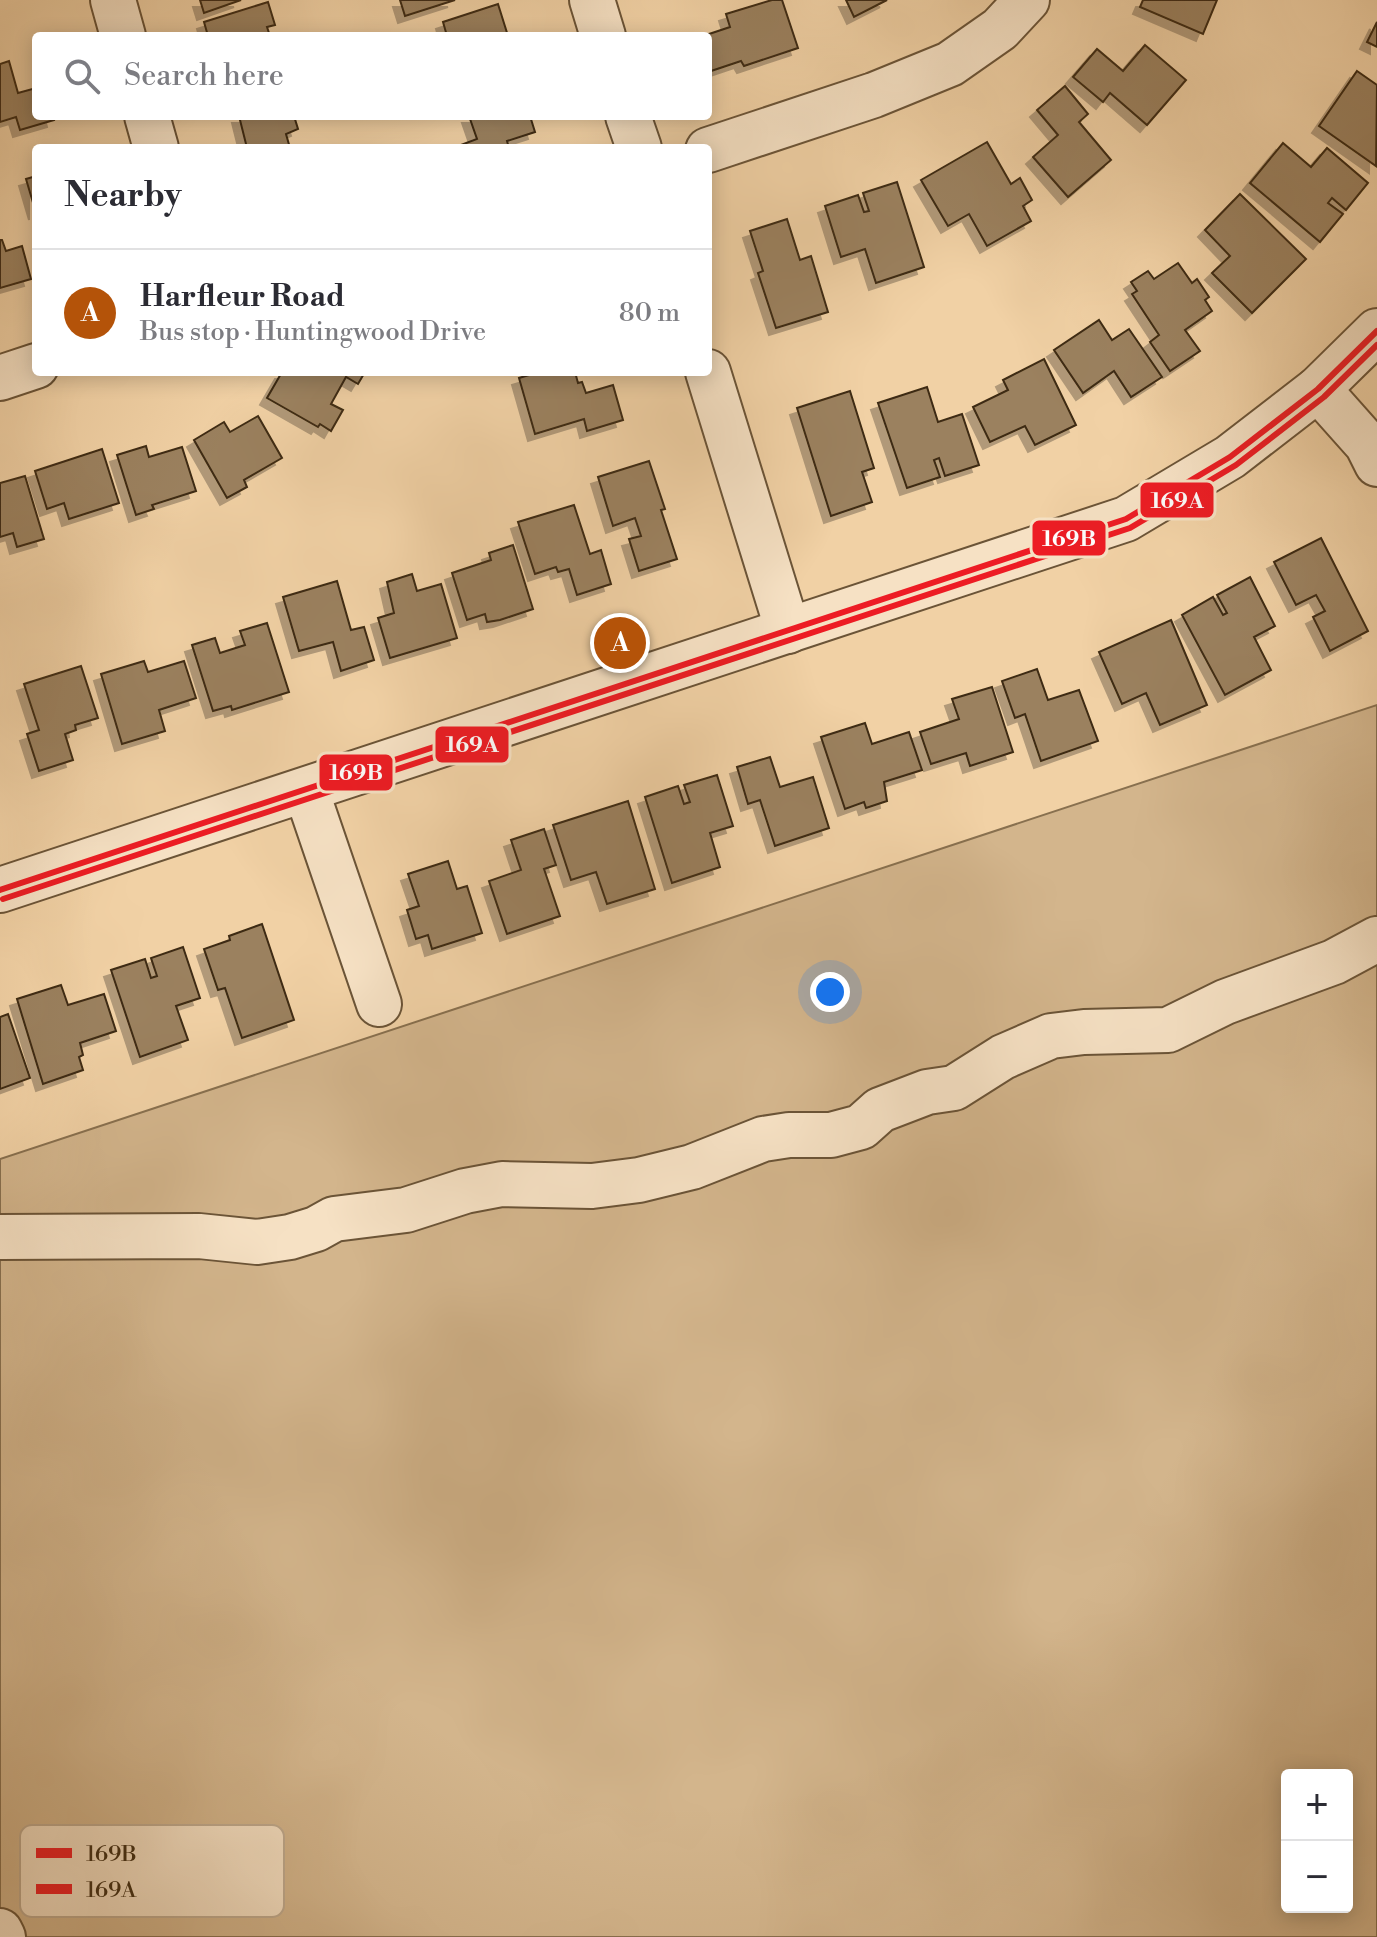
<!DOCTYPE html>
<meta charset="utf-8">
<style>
body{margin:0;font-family:"Libre Bodoni",serif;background:#f7f7f7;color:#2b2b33}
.controls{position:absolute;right:24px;bottom:24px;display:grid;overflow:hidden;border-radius:8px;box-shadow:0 4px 20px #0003}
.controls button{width:72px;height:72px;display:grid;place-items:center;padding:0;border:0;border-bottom:2px solid #e1e1e2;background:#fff;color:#2b2b33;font:40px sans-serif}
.you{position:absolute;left:830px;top:992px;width:28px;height:28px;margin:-20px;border:6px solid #fff;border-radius:50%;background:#1a73e8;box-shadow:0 0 0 12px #1a73e833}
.badge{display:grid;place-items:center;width:52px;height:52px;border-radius:50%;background:#b45309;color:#fff;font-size:26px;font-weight:700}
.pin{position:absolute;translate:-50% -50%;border:4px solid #fff;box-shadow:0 2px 8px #0006}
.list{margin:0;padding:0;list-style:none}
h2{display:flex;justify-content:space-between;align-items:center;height:104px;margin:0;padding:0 32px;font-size:34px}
h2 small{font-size:26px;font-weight:400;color:#7c7c81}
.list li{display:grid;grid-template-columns:52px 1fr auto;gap:24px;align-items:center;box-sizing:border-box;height:128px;padding:0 32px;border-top:2px solid #e1e1e2}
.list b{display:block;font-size:30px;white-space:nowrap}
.list p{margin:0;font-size:26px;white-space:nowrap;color:#7c7c81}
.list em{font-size:26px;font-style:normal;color:#7c7c81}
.icon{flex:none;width:44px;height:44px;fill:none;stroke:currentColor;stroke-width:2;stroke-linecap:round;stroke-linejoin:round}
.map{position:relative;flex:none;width:1377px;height:1937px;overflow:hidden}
.search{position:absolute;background:#fff;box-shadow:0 4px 20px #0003;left:32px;top:32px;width:680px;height:88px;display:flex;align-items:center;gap:20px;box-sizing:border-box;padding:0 28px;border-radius:8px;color:#7c7c81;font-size:30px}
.panel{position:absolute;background:#fff;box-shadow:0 4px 20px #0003;left:32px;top:144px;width:680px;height:232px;border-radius:8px}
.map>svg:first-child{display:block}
.green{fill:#d3b58c;stroke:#88704f;stroke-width:2;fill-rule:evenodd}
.building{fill:#9b815e;stroke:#3e2b12;stroke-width:2;filter:url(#shadow)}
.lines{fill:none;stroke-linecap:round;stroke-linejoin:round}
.minor-casing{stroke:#6b5437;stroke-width:48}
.minor{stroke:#f6e1c4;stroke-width:44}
.bus-1-casing{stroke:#f6e1c4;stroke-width:12}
.bus-2-casing{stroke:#f6e1c4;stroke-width:12}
.bus-1{stroke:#ed1c24;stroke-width:6}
.bus-2{stroke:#ed1c24;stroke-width:6}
.key{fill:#f6e1c4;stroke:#bfaa8f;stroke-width:2}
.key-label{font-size:22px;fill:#3e2b12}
.line-badge{stroke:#f6e1c4;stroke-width:3}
.badge-label{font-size:22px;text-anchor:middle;font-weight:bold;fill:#fff}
</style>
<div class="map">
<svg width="1377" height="1937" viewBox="0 0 1377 1937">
<defs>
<filter id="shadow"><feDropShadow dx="-7" dy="7" stdDeviation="0" flood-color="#0004"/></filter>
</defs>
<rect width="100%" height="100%" fill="#f1d1a5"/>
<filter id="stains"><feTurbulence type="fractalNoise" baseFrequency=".0025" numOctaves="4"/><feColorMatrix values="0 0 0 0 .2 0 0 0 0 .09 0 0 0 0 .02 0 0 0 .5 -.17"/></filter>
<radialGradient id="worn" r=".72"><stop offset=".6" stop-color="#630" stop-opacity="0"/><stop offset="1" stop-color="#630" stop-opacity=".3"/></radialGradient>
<path class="green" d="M1377,705V1937H0V1159ZM1287,1775H1347V1907H1287Z"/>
<g class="building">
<path d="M200,0H241L204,13Z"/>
<path d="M400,0H455L405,16Z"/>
<path d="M772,0H782L798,48L744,66L741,61L708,72V36H703L730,27L726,14Z"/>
<path d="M846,0H887L854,17Z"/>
<path d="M1143,0H1217L1203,34L1140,7Z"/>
<path d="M268,2L275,25L267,27L270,36H208L204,22Z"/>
<path d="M498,4L508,36H447L443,22Z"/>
<path d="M1377,22V47L1367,42Z"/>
<path d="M1145,45L1186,80L1147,125L1110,93L1103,102L1073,77L1097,49L1123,71Z"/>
<path d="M9,61L18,93L36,88V116H53L54,120L20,130L16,117L0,122V64Z"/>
<path d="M1357,71L1377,85L1376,166L1319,126Z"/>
<path d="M1065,86L1088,114L1079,122L1111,160L1068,197L1033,157L1058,135L1037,110Z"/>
<path d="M239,116H294L298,129L286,134L290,148H247Z"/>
<path d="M469,116H530L535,132L507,141L509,148H453L477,139Z"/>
<path d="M987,142L1011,184L1020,178L1032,200L1023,206L1031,221L987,246L969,214L948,226L921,180Z"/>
<path d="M1283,143L1311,167L1327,148L1368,183L1346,210L1332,198L1328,203L1343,214L1320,242L1250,183Z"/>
<path d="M36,176V213L26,179Z"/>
<path d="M897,182L924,267L876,283L865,249L841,257L825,206L858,195L864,212L869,211L863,193Z"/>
<path d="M1240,194L1306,259L1252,313L1212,273L1230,256L1205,230Z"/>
<path d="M787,219L800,260L811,256L828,312L776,328L758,273L763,271L750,231Z"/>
<path d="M0,240H2L6,251L22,246L31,279L0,288Z"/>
<path d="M1178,263L1192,283L1197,279L1209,297L1205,300L1212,311L1185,330L1200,351L1170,371L1150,342L1159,335L1132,294L1137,291L1131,282L1148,271L1154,279Z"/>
<path d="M1099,320L1112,340L1129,329L1162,377L1131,397L1114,371L1083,393L1054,350Z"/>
<path d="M1044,359L1076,425L1035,445L1025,426L990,442L973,407L1008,390L1003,380Z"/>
<path d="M282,372H365L358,384L346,377L331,404L343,410L331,431L320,424L318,427L267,398Z"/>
<path d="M539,372H575L578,383L582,382L586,393L613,385L623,420L587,431L584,419L535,434L519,378Z"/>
<path d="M927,387L938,422L962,414L979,465L945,476L939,458L934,460L940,477L907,488L878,403Z"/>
<path d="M850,391L874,468L862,472L872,502L831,516L797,408Z"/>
<path d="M258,416L282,458L244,480L247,487L227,498L194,440L224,422L230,432Z"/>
<path d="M146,446L149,457L182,447L196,491L152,505L154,509L136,515L117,455Z"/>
<path d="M102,449L119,503L69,519L64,503L47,509L35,471Z"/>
<path d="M649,461L665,509L661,510L677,559L639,571L629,539L641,536L635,518L613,526L598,477Z"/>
<path d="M25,476L44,539L17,547L13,533L0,537V483Z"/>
<path d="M574,505L590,554L601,550L611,584L577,595L569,569L558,572L556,567L535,574L518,522Z"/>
<path d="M1321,538L1368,631L1330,651L1313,617L1325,611L1316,595L1296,605L1274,562Z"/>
<path d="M513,545L533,609L500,620L487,622L485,614L467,620L452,573L491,560L489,553Z"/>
<path d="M412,574L417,591L441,584L457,638L390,658L378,618L394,613L387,582Z"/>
<path d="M1250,577L1275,626L1254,637L1271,670L1225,695L1182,615L1213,597L1223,615L1227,613L1217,595Z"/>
<path d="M337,581L351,630L364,627L374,660L341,671L333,642L299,651L283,597Z"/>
<path d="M1171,620L1207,705L1160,725L1146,693L1122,704L1099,652Z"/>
<path d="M267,623L289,692L232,710L231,706L213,711L192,645L215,638L220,653L245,645L240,631Z"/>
<path d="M144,661L148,672L184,661L196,698L159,710L165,731L122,744L101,674Z"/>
<path d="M81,666L98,718L75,725L76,730L65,734L73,760L39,771L27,734L39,730L24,684Z"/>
<path d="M1037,669L1048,700L1079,690L1098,741L1041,761L1025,714L1015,718L1002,681Z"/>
<path d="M992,687L1013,752L970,766L966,753L931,764L920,732L959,719L952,699Z"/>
<path d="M865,723L872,744L909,732L922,770L884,782L887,801L866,808L864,802L845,809L821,737Z"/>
<path d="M770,757L780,787L813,777L829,828L775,846L760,800L748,804L737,767Z"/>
<path d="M717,775L733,826L710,833L720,867L672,883L645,797L678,786L684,804L690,802L684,785Z"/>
<path d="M628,801L655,889L607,904L596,872L571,880L553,825Z"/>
<path d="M544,829L556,865L544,869L560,916L507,934L489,881L521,870L511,840Z"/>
<path d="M448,861L457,889L467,886L482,933L432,949L428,935L416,939L407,910L419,906L408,874Z"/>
<path d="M262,924L294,1020L242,1038L225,988L218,990L204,949L230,940L229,936Z"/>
<path d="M183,947L200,998L176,1006L188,1040L140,1057L111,970L145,959L151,978L157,976L151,958Z"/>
<path d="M61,985L68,1005L104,994L116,1031L80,1043L83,1055L79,1057L83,1070L43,1084L17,999Z"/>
<path d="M8,1014L30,1078L0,1089V1017Z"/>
</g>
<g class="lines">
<g class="minor-casing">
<g id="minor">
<path d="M113,0L123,36"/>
<path d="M592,0L603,36"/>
<path d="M147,116L156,148"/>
<path d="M628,116L639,148"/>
<path d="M708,150L874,95L950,64L1000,29L1027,0"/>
<path d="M708,372L788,631"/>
<path d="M0,378L36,366"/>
<path d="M1318,389L1367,444L1377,464"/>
<path d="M306,790L379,1004"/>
<path d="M0,890L1126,519L1230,457L1318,389L1377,331"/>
<path d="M0,1237L199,1236L257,1242L290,1237L316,1229L334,1219L406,1210L465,1191L502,1184L592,1186L639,1180L692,1167L763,1139L789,1135H831L861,1127L880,1110L927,1092L954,1088L1003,1057L1051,1036L1084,1032L1168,1030L1225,1002L1334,962L1377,939"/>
<path d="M0,1931L3,1937"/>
</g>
</g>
<use href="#minor" class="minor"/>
<g class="bus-1-casing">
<path id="bus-1" d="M0,890L1126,519L1230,457L1318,389L1377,331"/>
</g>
<g class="bus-2-casing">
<path id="bus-2" d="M3,899L1130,528L1236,465L1324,397L1377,345"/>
</g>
<use href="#bus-1" class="bus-1"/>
<use href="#bus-2" class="bus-2"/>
</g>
<rect x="20" y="1825" width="264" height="92" rx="12" class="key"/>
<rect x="36" y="1848" width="36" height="10" fill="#ed1c24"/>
<rect x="36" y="1884" width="36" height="10" fill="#ed1c24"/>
<g class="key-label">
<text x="86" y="1861">169B</text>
<text x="86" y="1897">169A</text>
</g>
<g class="line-badge">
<rect x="1139" y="481" width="76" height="38" rx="8" fill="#ed1c24"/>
<rect x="1031" y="519" width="76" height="38" rx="8" fill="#ed1c24"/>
<rect x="434" y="725" width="76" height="39" rx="8" fill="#ed1c24"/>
<rect x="318" y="753" width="76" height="39" rx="8" fill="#ed1c24"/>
</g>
<g class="badge-label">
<text x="1177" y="508">169A</text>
<text x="1069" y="546">169B</text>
<text x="472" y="752">169A</text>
<text x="356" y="780">169B</text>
</g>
<rect width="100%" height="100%" filter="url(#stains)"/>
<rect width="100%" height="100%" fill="url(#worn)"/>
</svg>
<div class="controls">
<button>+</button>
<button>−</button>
</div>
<div class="you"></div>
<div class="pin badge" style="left:620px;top:643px">A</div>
<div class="search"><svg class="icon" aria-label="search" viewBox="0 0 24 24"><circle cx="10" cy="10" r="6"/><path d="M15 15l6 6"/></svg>Search here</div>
<section class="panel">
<h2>Nearby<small></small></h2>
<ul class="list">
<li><span class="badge">A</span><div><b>Harfleur Road</b><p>Bus stop · Huntingwood Drive</p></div><em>80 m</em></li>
</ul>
</section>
</div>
